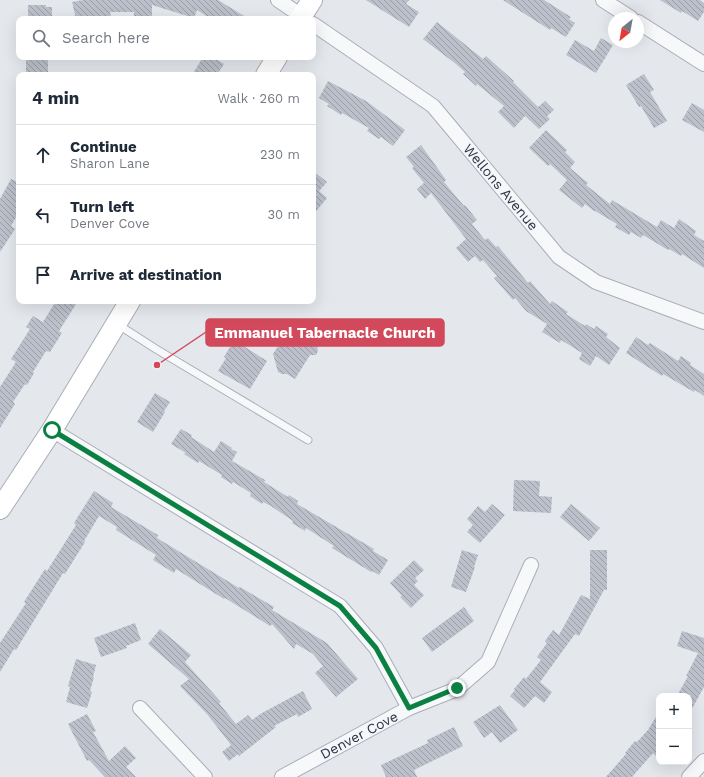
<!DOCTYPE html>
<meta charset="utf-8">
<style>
body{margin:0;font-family:"Work Sans",sans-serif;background:#f2f2f3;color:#1f2937}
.controls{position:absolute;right:12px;bottom:12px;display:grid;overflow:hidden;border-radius:8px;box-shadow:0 4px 16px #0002}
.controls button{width:36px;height:36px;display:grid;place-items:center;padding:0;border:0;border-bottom:1px solid #e0e1e3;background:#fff;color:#1f2937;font:20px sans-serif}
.compass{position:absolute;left:608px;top:12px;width:36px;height:36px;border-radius:50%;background:#fff;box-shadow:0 4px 16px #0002;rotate:211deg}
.stop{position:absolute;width:12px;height:12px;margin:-9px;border:3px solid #0b8043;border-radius:50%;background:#fff}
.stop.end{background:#0b8043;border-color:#fff;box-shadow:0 1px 4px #0008}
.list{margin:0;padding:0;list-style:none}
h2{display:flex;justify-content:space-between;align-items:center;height:52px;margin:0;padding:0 16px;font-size:17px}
h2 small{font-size:13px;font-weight:400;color:#747a83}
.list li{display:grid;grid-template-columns:26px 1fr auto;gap:12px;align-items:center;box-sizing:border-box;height:60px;padding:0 16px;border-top:1px solid #e0e1e3}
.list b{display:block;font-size:15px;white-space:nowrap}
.list p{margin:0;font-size:13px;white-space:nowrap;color:#747a83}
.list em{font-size:13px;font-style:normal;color:#747a83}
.icon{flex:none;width:22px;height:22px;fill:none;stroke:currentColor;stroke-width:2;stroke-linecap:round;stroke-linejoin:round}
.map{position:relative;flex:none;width:704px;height:777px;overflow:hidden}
.search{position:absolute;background:#fff;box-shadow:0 4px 16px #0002;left:16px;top:16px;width:300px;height:44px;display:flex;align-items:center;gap:10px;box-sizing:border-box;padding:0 14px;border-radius:8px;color:#747a83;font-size:15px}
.panel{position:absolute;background:#fff;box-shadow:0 4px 16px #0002;left:16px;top:72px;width:300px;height:232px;border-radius:8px}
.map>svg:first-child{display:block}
.building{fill:url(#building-back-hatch)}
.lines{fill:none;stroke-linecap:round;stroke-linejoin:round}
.lane-casing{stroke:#a9aeb7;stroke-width:9}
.street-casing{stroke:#a9aeb7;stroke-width:16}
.secondary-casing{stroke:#a9aeb7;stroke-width:22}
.lane{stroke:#f7f8fa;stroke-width:7}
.street{stroke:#f7f8fa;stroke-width:14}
.secondary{stroke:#fff;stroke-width:20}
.route{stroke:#0b8043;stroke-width:5}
.labels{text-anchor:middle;stroke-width:3.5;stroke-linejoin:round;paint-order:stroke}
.street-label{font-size:14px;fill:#2b3445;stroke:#f4f6f9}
.leader{fill:none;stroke:#d1495b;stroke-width:1.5}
.callout-dot{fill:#d1495b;stroke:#f4f6f9;stroke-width:1.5}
.callout{fill:#d1495b;stroke:#d1495b;stroke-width:1.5}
.callout-label{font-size:15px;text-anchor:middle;font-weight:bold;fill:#fff}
</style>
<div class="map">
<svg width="704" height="777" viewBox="0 0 704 777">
<defs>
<pattern id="building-back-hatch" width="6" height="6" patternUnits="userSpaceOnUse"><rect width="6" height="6" fill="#bbc0ca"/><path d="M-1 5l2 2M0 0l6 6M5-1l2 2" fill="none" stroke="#989da6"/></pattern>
</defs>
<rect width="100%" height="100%" fill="#e4e7ec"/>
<g class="building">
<path d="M83,0H218L249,19H211L197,10L194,18L152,5V19H134V12H110L111,17L110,19H76L72,2Z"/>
<path d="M366,0H409L406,4L419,12L409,27Z"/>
<path d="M503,0H544L571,17L569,19L575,23L566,37L551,28L550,30Z"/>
<path d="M660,0H700L704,3V12L698,21L682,11L681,13Z"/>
<path d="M28,5H46V7H52V19H28Z"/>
<path d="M437,22L483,59L486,56L514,81L513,82L538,107L545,101L554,110L547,116L550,119L539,129L525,116L514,128L498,112L504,106L477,84L476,86L463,74L465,72L456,64L423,39Z"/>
<path d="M601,38L613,45L596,73L566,55L575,40L594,51Z"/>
<path d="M29,57H48V75H26V60H29Z"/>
<path d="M203,57H213L224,64L217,75H192Z"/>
<path d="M644,74L654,90L650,92L667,121L654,128L641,106L639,107L626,85Z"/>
<path d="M328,81L366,101L405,130L393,146L381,137L379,139L367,131L369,128L342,113L341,115L327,106L329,104L319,98Z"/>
<path d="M692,103L704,110V132L682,120Z"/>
<path d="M546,130L567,150L565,152L575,162L570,168L588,183L586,185L610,204L612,200L657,227L661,220L674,228L679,219L696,231L694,235L704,241V268L682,254L681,256L669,249L668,250L643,235L641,238L631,232L629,235L615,227L617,224L595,211H594L585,204L582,208L559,190L567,180L550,164L548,166L529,148Z"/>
<path d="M421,145L446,180L444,182L464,206L465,205L477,220L472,224L485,240L488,238L496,247L498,246L528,283L530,281L550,304L552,301L568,312L566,314L585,326L586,324L594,329L596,326L608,334L606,337L620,348L609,365L596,356L590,366L579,359L582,353L561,340L560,343L542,332L547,324L526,311L515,298L513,300L494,278L497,276L483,260L480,262L475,256L468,262L456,248L466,239L431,193L425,199L417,189L424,183L412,168L414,167L406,157Z"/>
<path d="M313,171L327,182L319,191L327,198L313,215Z"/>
<path d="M11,179L19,183V212L11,226L15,229L0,252V199Z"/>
<path d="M56,301H78L59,331L62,333L50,352L46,351L33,372L34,373L27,385L25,384L13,402L15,404L0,428V387L16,362L11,359L30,329L26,327L33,316L43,322Z"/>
<path d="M296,319L323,336L317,345L318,351L316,355H310L295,379L287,374H282L278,372L273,354Z"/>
<path d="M636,337L648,345L650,343L678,361L681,356L691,363L690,365L704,374V396L695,390L694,392L663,374L662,376L626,353Z"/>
<path d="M234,340L267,361L250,389L218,371L226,358L224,357Z"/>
<path d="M155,393L170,402L164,411L165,412L153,432L137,422Z"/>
<path d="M181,429L192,435L191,437L214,452L221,441L232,448L231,449L237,452L232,461L265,480L264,482L288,497L289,495L298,501L297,504L374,549L373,551L388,560L379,575L372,571L371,572L332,548L334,546L306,528L305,531L292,523L293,521L271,506L263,502L262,504L250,496L251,493L233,482L232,484L221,477L222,475L199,461L198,463L184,454L186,453L171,444Z"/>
<path d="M514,480L540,481L539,496L552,497L551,513L513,511Z"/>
<path d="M94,491L113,503L111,507L158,535L157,538L239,588L240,587L274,607L272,610L327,643L358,679L336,697L315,673L323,666L313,654L296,644L294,649L272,624L270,626L225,598L224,599L176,569L174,573L153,560L156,555L116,530L117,527L99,516L84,541L85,542L65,574L63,573L16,650L14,649L0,672V643L26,603L24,602L45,569L47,571L76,525L74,523Z"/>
<path d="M492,504L505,515L480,543L467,532L473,525L467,519L478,506L485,512Z"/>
<path d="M571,504L600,528L589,541L560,517Z"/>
<path d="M462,550L478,555L474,567H475L466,592L451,587Z"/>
<path d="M590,550H607V590H604L579,636L575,634L540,682L552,692L544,703L535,696L524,708L510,696L515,690L514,689L524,677L526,679L541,660L537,657L547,643L545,641L553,630L559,635L581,595L590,599Z"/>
<path d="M414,560L424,570L415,578L418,581L414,585L424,595L411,608L400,597L402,596L390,583Z"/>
<path d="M464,607L474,621L432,652L422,638Z"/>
<path d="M135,623L141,640L126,646L127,648L101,657L94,638Z"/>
<path d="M160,629L191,655L185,662L221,702L219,703L236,724L248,715L252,720L262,713L303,691L312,709L298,717L297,714L274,726L276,727L239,756L238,754L229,761L222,752L231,745L207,714L180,686L189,679L148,644Z"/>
<path d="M682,631L704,638V687L689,714V696H677L688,676H686L698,653L677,646Z"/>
<path d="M76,659L96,665L93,677H94L90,691L92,692L87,708L66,702L70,687L68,686Z"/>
<path d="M500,705L518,730L500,743L492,732L484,738L473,722Z"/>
<path d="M659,712V759L653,753L632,777H606L626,754L625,753L635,741L637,742L648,730Z"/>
<path d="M87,714L96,731L93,732L109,761L125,746L136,758L126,767L136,777H105L89,760L87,761L68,724Z"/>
<path d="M454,727L463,746L414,770L417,777H386L381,765L428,743L427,740Z"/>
</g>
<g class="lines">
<g class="lane-casing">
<path id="lane" d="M117,324L156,349L308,440"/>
</g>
<g class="street-casing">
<g id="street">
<path d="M278,0L306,19"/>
<path d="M603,0L631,18"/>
<path d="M638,22L704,64"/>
<path d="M313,24L433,106L559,257L596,282L704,322"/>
<path d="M52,430L340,606L376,648L409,708"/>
<path d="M140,708L205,777"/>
<path d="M282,777L409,708L457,689L488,662L531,565"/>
<path d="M689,777L704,761"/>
</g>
</g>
<g class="secondary-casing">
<g id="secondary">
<path d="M300,19L312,0"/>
<path d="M266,75L277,57"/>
<path d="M0,509L52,430L130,301"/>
</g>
</g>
<use href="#lane" class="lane"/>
<use href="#street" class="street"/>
<use href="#secondary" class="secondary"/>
</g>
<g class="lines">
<path class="route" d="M52,430L340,606L376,648L409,708L457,688"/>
</g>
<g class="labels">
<g class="street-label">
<text transform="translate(501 187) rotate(50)" y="5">Wellons Avenue</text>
<text transform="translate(359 735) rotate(-28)" y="5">Denver Cove</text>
</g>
</g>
<path class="leader" d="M157 365L206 332"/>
<circle class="callout-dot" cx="157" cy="365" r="4"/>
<rect class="callout" x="206" y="319" width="238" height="27" rx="4"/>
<g class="callout-label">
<text x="325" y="338">Emmanuel Tabernacle Church</text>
</g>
</svg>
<div class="controls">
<button>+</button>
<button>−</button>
</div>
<svg class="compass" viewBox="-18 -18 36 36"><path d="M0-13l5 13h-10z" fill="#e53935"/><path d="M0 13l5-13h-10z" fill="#747a83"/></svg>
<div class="stop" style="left:52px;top:430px"></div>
<div class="stop end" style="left:457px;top:688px"></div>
<div class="search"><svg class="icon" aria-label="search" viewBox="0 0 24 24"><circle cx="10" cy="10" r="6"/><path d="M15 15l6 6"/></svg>Search here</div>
<section class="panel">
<h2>4 min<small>Walk · 260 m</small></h2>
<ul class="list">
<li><svg class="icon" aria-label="ahead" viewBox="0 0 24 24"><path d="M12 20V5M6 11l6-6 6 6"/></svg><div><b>Continue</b><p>Sharon Lane</p></div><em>230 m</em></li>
<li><svg class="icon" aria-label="left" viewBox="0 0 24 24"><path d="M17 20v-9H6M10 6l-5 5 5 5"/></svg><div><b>Turn left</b><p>Denver Cove</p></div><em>30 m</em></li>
<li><svg class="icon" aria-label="arrive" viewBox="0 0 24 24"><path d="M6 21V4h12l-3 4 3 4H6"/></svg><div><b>Arrive at destination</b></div></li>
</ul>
</section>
</div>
